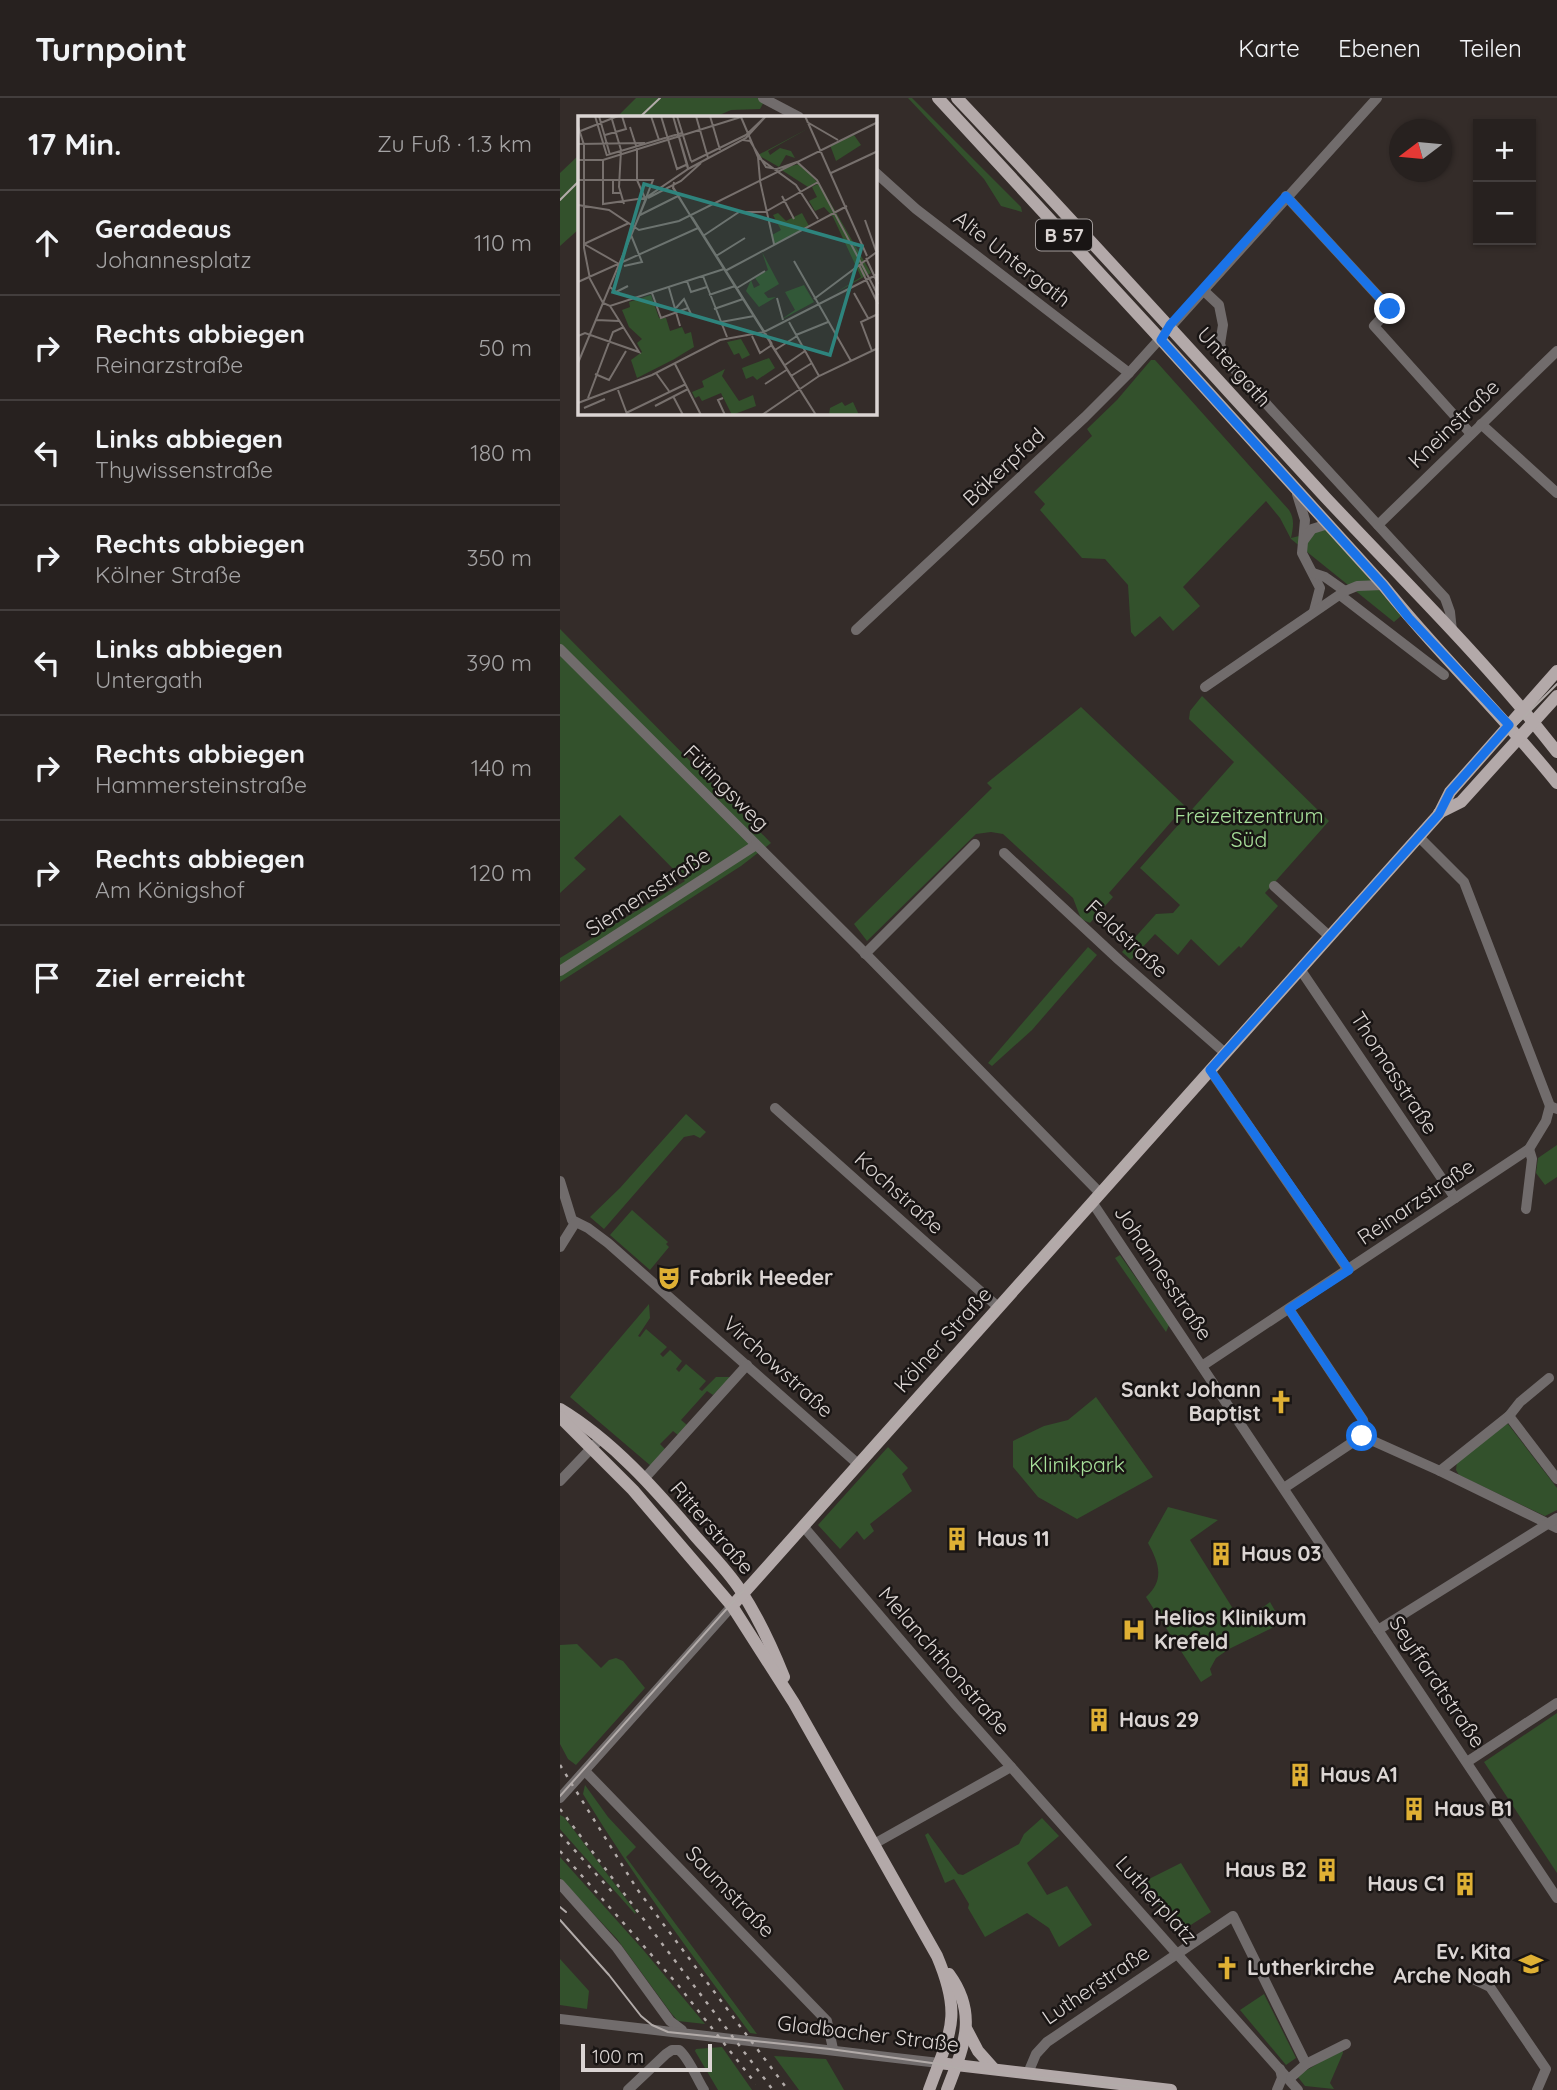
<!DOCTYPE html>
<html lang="de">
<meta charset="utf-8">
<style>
body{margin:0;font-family:Quicksand,sans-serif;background:#332e2c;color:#f1f3f6}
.controls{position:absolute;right:21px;top:21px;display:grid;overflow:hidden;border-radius:0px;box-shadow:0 2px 5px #0004}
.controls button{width:63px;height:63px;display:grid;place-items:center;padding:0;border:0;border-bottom:2px solid #433e3d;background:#27211f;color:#f1f3f6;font:35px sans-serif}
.compass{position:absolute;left:829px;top:21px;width:63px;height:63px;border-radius:50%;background:#27211f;box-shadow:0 2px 5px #0004;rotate:254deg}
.scale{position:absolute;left:21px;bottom:18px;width:131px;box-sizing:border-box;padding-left:7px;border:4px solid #dbd5d3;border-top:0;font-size:19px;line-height:24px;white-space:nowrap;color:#dbd5d3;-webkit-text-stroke:5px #191514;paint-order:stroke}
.stop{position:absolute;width:21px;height:21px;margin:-16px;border:5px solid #1a73e8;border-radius:50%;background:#fff}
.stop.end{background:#1a73e8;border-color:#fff;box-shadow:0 2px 7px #0008}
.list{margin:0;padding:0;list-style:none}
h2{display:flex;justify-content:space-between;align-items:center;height:91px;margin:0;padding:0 28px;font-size:30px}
h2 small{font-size:23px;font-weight:400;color:#a4a3a4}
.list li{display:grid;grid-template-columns:46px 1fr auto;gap:21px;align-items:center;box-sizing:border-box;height:105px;padding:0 28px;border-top:2px solid #433e3d}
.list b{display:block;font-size:26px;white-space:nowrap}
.list p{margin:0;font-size:23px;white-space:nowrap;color:#a4a3a4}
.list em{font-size:23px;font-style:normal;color:#a4a3a4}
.icon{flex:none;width:38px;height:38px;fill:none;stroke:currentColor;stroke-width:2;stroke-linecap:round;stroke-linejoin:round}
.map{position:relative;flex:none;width:997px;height:1992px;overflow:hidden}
header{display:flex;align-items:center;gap:42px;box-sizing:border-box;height:98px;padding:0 35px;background:#27211f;border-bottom:2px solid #433e3d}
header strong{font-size:33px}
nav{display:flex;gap:38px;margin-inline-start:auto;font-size:24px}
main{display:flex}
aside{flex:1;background:#27211f}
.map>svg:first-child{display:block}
.green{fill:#33512c}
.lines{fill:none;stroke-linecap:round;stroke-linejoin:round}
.minor{stroke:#716c6c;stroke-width:10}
.major{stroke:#b3a9a9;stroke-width:12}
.tram{stroke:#b2aba9;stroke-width:2}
.rail{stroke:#b2aba9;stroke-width:2.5;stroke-dasharray:3.5 7;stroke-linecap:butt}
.route{stroke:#1a73e8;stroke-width:9}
.labels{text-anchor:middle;stroke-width:5;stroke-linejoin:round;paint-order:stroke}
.shield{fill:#191514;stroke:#a19b9a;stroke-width:2}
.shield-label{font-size:19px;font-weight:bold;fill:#dbd5d3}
.street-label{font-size:21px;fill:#dbd5d3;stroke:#191514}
.park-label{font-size:21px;fill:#a8e19b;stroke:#191514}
.poi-label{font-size:21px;font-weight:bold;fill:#dbd5d3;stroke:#191514;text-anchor:start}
.inset-road{fill:none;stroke:#77706d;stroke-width:2}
.view{fill:#2e847d;fill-opacity:0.15;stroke:#2e847d;stroke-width:3.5}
.inset-edge{fill:none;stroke:#dbd5d3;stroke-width:3.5}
</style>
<header>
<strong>Turnpoint</strong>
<nav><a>Karte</a><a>Ebenen</a><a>Teilen</a></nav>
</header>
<main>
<aside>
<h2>17 Min.<small>Zu Fuß · 1.3 km</small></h2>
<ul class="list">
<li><svg class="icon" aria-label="ahead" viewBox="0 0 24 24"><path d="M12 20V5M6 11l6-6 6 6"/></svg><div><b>Geradeaus</b><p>Johannesplatz</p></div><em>110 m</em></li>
<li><svg class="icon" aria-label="right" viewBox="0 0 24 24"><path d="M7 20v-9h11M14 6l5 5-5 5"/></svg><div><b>Rechts abbiegen</b><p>Reinarzstraße</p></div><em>50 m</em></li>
<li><svg class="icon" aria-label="left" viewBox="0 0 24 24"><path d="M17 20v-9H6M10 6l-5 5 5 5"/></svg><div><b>Links abbiegen</b><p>Thywissenstraße</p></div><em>180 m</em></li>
<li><svg class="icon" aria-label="right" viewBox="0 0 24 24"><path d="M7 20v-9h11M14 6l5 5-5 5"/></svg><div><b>Rechts abbiegen</b><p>Kölner Straße</p></div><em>350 m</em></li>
<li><svg class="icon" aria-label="left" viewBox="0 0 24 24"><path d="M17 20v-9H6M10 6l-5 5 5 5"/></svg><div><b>Links abbiegen</b><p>Untergath</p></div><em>390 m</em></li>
<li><svg class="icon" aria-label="right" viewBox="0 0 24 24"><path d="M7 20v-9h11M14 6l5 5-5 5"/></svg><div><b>Rechts abbiegen</b><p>Hammersteinstraße</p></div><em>140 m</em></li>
<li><svg class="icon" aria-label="right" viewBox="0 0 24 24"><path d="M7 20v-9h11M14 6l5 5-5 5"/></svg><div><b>Rechts abbiegen</b><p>Am Königshof</p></div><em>120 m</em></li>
<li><svg class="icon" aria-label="arrive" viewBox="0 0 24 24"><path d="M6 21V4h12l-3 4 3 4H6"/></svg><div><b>Ziel erreicht</b></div></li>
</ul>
</aside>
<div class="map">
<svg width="997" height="1992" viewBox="0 0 997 1992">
<rect width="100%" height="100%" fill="#342c29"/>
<g class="green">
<path d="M76,0H206L200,11L171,12L155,19H57Z"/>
<path d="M348,0H352L461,109L462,114L441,108L424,81Z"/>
<path d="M19,57V131L0,148V75Z"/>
<path d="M591,262H595L729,412C735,421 733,430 731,440L767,431L841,518L834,524L731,441L720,420L706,403L623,489L640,508L613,533L600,518L575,539L571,534L568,487L545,461L522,460L480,412L485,406L474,394L532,338L527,331L557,302Z"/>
<path d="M0,531L211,745L181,768L0,884V860L125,783L60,717L14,760L26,771L0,795Z"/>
<path d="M642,598L769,723L705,795L718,808L681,850L679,848L659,868L631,841L618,857L595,836L571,862L562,854L596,816L613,815L620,807L580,770L674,664L629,621L630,613Z"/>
<path d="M521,609L625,708L549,795L553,799L530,825L521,821L513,800L443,736L431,734L416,736L307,843L294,826L432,690L427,685Z"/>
<path d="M528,849L537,857L472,932L432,968L428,965Z"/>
<path d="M126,1016L146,1034L140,1040L134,1037L124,1039L44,1131L30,1119L60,1090Z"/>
<path d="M997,1047V1079L985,1087L976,1075L978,1060Z"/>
<path d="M72,1112L108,1144L106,1146L109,1149L90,1172L50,1137Z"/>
<path d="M560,1157L609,1227L606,1234L555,1160Z"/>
<path d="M89,1206L90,1220L78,1238L80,1239L86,1231L107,1249L100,1256L103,1259L110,1252L122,1263L116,1271L119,1274L126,1266L146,1283L139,1291L142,1293L156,1279H171L153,1297L147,1293L121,1322L127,1327L118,1337L113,1333L100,1346L105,1351L91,1368L10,1299Z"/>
<path d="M536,1299L593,1379L517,1421L478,1399L453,1369V1343L484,1328L508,1322Z"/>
<path d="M948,1326L997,1390V1412L985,1418L899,1377L896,1372L897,1363L943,1327Z"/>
<path d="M328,1349L348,1370L342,1376L352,1393L310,1426L314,1433L304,1442L297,1433L280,1451L258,1427Z"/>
<path d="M608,1409L658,1422L630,1442L675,1514L684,1519L694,1516L710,1504L722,1525L669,1551L656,1560L650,1571L652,1577L641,1584L586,1499C605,1482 599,1465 588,1445Z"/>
<path d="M17,1546L41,1570L49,1562L56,1560L63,1563L85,1590L16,1667L8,1661L0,1646V1547Z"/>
<path d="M997,1615V1775L924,1664Z"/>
<path d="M25,1687L48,1719L76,1749L66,1759L197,1936L190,1935C132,1857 74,1780 23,1696Z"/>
<path d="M0,1717L4,1719L76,1814L75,1816L0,1731Z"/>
<path d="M482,1720L499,1738L467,1765L487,1797L507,1788L532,1827L499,1849L489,1830L467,1815L425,1839L408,1810L409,1806L394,1781L385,1785L365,1737L368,1735L398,1776L403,1777L459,1746L464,1736Z"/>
<path d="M0,1759L85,1854L145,1926L118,1923L111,1915L57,1841L0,1780Z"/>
<path d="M621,1765L651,1814L623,1832L579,1786Z"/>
<path d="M0,1861L29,1893L27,1911L0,1907Z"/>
<path d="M704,1896L736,1960L726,1967L680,1912Z"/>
<path d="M162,1949L192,1992H158L135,1953L136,1951Z"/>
<path d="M782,1951L783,1955L770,1985L774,1991L745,1988L737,1978Z"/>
<path d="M214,1958L266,1961L284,1992H239Z"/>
</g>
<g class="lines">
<g class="minor">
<path d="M203,0L239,19"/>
<path d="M315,74L356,111L569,275"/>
<path d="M726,98L830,211L814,228L911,336"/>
<path d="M643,192L659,207L663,227L660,246L666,262L885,500L890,514L892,533"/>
<path d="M921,326L997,395"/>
<path d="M737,396L745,422L742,455L760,490L754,513"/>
<path d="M818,427L997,253"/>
<path d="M744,442L752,431L768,426"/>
<path d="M753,475L765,479L785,493"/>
<path d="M780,497L884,577"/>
<path d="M296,532L525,319L569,275L817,0"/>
<path d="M0,551L301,851L540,1095"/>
<path d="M645,589L785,493L797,488L823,487"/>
<path d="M858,738L904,784L990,1008"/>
<path d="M444,755L559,862L665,955"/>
<path d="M714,788L769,838"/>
<path d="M305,856L415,746"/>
<path d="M740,871L895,1100"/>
<path d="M0,873L196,747"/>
<path d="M650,972L788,1172"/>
<path d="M215,1010L438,1209"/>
<path d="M0,1083L12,1122L28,1130L48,1145L298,1366"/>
<path d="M532,1104L997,1800"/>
<path d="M966,1111L972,1061L969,1051"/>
<path d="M0,1149L15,1125"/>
<path d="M642,1268L969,1051L986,1023L990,1008L997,1011"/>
<path d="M989,1280L960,1304L949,1318L880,1373L997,1430"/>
<path d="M949,1318L997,1381"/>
<path d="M802,1338L880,1373"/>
<path d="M84,1381L187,1267"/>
<path d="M0,1383L41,1340"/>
<path d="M724,1390L802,1338L805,1330L803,1322L729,1211"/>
<path d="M243,1428L395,1606L738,1992"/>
<path d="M818,1532L997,1420"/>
<path d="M907,1664L997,1605"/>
<path d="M25,1673L267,1923L273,1951"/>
<path d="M0,1700L172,1508"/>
<path d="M314,1746L451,1669"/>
<path d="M0,1786L57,1850L110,1923L122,1932"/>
<path d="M911,1880L930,1889L986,1971L977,1992"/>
<path d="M0,1921L379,1965"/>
<path d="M468,1975L476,1956L487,1944L673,1818L746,1966"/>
<path d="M729,1981L746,1966L786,1946"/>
<path d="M68,1992L106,1956L112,1952H119C129,1960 137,1981 144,1992"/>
<path d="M717,1992L722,1980L720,1971"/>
</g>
<g class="major">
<path d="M378,0L593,233L823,487C878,556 942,616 997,685"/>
<path d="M397,0C522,132 643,266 766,400C844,483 927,564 997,654"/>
<path d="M879,715L901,704L997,598"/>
<path d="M0,1311C53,1343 96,1392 136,1439C151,1456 168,1473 181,1493C198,1519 212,1549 224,1579"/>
<path d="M0,1319L73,1392L172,1508L234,1605L377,1858C403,1919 390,1934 369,1992"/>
<path d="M172,1508L879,716L890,694L997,573"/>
<path d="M407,1932L418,1953L434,1971"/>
<path d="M379,1965L611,1992"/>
<path d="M387,1992C403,1950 419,1917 389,1876"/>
</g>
<g class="tram">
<path d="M80,19L100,0"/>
<path d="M0,102L19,83"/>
<path d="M0,1698L941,642L997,586"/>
<path d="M0,1809L6,1814"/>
<path d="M0,1822L49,1877L81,1918L92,1927L108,1934L270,1951L379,1966L406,1972L605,1992"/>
</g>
<g class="rail">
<path d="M0,1667L77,1791L228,1992"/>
<path d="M0,1711L213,1992"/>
<path d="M0,1736L54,1796"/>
<path d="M0,1753L118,1887L196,1986"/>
</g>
</g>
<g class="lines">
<path class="route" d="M802,1338L804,1330L803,1322L729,1211L789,1172L650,972L879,716L890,694L949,627L849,520L823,487L601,242L610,227L726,98L830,211"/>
</g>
<defs>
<g id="theatre-bare" transform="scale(1.89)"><path d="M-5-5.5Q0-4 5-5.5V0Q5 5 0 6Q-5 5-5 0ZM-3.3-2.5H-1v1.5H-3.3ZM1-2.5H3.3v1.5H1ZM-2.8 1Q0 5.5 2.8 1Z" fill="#dfb034" stroke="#191514" stroke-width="2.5" paint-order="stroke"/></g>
<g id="church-bare" transform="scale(1.89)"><path d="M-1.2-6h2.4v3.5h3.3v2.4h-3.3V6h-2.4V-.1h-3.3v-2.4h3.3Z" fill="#dfb034" stroke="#191514" stroke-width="2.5" paint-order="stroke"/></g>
<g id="building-bare" transform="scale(1.89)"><path d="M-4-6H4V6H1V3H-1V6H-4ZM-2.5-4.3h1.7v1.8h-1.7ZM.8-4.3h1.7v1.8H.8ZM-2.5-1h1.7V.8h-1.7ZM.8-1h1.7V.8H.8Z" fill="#dfb034" stroke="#191514" stroke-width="2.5" paint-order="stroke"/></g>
<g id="hospital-bare" transform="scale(1.89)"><path d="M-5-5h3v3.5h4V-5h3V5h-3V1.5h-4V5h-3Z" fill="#dfb034" stroke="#191514" stroke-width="2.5" paint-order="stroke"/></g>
<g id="school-bare" transform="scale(1.89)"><path d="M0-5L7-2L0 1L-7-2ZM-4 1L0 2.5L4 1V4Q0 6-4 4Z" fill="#dfb034" stroke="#191514" stroke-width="2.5" paint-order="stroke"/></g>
</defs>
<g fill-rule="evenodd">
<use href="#theatre-bare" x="109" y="1180"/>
<use href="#church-bare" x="721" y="1304"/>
<use href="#building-bare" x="397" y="1441"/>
<use href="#building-bare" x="661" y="1456"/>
<use href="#hospital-bare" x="574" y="1532"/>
<use href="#building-bare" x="539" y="1622"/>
<use href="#building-bare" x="740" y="1677"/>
<use href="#building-bare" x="854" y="1711"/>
<use href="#building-bare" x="767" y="1772"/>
<use href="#building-bare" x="905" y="1786"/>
<use href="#school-bare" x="971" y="1866"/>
<use href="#church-bare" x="667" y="1870"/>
</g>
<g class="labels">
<rect class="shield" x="476" y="121.5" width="56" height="31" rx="5"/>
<g class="shield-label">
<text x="504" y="144">B 57</text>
</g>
<g class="street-label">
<text transform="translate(452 161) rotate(38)" y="7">Alte Untergath</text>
<text transform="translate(674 269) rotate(48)" y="7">Untergath</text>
<text transform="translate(894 326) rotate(-44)" y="7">Kneinstraße</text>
<text transform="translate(444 369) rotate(-43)" y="7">Bäkerpfad</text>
<text transform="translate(166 690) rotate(45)" y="7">Fütingsweg</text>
<text transform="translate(88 794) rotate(-33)" y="7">Siemensstraße</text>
<text transform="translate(567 841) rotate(43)" y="7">Feldstraße</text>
<text transform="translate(834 975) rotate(57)" y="7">Thomasstraße</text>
<text transform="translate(339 1095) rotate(42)" y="7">Kochstraße</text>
<text transform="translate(856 1104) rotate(-34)" y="7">Reinarzstraße</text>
<text transform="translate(603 1175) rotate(56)" y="7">Johannesstraße</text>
<text transform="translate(383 1242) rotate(-48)" y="7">Kölner Straße</text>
<text transform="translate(218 1269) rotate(42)" y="7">Virchowstraße</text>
<text transform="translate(152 1430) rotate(49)" y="7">Ritterstraße</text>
<text transform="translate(384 1563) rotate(49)" y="7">Melanchthonstraße</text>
<text transform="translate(877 1584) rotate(56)" y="7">Seyffardtstraße</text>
<text transform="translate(170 1794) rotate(46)" y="7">Saumstraße</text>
<text transform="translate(596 1802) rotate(48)" y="7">Lutherplatz</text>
<text transform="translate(536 1887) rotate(-34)" y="7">Lutherstraße</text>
<text transform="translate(308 1936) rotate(7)" y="7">Gladbacher Straße</text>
</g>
<g class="park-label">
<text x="689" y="725">Freizeitzentrum<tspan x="689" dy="24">Süd</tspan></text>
<text x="517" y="1374">Klinikpark</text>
</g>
<g class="poi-label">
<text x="129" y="1187">Fabrik Heeder</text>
<text x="701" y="1299" text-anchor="end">Sankt Johann<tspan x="701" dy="24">Baptist</tspan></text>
<text x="417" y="1448">Haus 11</text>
<text x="681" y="1463">Haus 03</text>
<text x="594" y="1527">Helios Klinikum<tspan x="594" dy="24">Krefeld</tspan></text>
<text x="559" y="1629">Haus 29</text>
<text x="760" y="1684">Haus A1</text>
<text x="874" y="1718">Haus B1</text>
<text x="747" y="1779" text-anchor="end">Haus B2</text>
<text x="885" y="1793" text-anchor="end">Haus C1</text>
<text x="951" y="1861" text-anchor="end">Ev. Kita<tspan x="951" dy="24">Arche Noah</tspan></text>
<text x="687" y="1877">Lutherkirche</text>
</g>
</g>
<g transform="translate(18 18)">
<rect width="299" height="299" fill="#342c29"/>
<path d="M231,12L190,35L192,39L202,32L213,35L217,42L208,39L201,51L180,39ZM276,19L283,29L258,45L252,29ZM221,48L231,57L239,66L230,71L202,53ZM241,67L293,157L257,177L283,161L255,101L246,91L237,95L231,85L239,81L234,71ZM188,97L194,119L203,114L195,99L200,97L208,105L224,97L231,110L196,129ZM184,136L201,168L186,177L190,182L198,181L181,191L168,175L173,164L176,172L182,169L177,162L190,154ZM226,169L236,186L201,205L217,194L207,176ZM73,179L81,202H88L92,215L104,211L107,218L113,216L116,231L96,243L122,230L59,262L53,244L64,236L59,227L64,223L51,211L44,194L52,191L51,186ZM163,223L172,239L164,243L161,237L156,239L149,226ZM191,242L197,252L179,264L175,260L168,263L164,252ZM147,253L144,260L161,285L175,279L178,290L154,299L143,277L124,285L121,280L117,282L114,276L126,271L124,265ZM264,286L267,290L275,286L281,299H251L252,292Z" fill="#33512c"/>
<path class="inset-road" d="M17,0L29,40M21,0L32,39M33,0L43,34L41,71L46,88M73,0L81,24M83,0L99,53L110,48M95,0L110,51M99,0L113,45M118,0L130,42M132,0L142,34M227,0L289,140M163,1L180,41L182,64M229,6L260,24M0,10L6,29V132L12,163L25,187L32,190L146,153M0,16L40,0M27,19L48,13L44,0M168,19L188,0M165,24L172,25L188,51L199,53L219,46L239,64L300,179M0,28L67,27M29,39L104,17M181,42L218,69L240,103M0,44H25L163,1M25,44V88L67,82L59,64V33L52,11M113,46L168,19M110,53L168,22L188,0M253,57L300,35M0,64H75L57,110M35,64V77H43M182,65L196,128M96,66L95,72L238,299M95,71L112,99M204,80L216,103M70,82L103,65L123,47M0,89L31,94L61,114L101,105L300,6M62,99L100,80M114,101L194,228M287,104L298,135M125,120L161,96H187L240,66M6,128L51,107M6,128L41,148M138,140L167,122M288,142L300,168M216,145L273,245M281,149L300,188M46,150L64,146L53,119M147,155L269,90M125,160L149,221M109,165L113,176L129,171M0,166L120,112M32,171L38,176L50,170M91,172L102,210M159,172L187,155M74,177L83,202L110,192M276,177L290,202M131,179L157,170M199,182L205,204M236,183L300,135M98,192L106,183L113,198M136,193L165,183M18,204L41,205M143,206L176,200M211,206L241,260M218,219L250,206M0,220L7,217L61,236L32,190M174,220L182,237L194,229M192,227L238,299M197,234L219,220M294,235L283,206L300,198M0,247L57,110M0,247L69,81L110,53L95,0M97,248L123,299M207,249L227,235M78,257L91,275M17,258L31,264L48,235M213,260L234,247M187,268L210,253M40,274L49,298M95,280L105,299M10,282L35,216L46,211M145,282L140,284L147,299M0,287L74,259L142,224L186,216L300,158M77,290L110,273M6,292L27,283M48,297L108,268M184,299L241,260L300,232"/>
<path class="view" d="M66,68L284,130L252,239L35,176Z"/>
<rect width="299" height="299" class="inset-edge"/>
</g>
</svg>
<div class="controls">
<button>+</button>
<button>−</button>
</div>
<svg class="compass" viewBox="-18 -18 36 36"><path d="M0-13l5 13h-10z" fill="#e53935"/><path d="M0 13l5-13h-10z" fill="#a4a3a4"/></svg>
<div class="scale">100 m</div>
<div class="stop" style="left:802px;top:1338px"></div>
<div class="stop end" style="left:830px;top:211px"></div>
</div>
</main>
